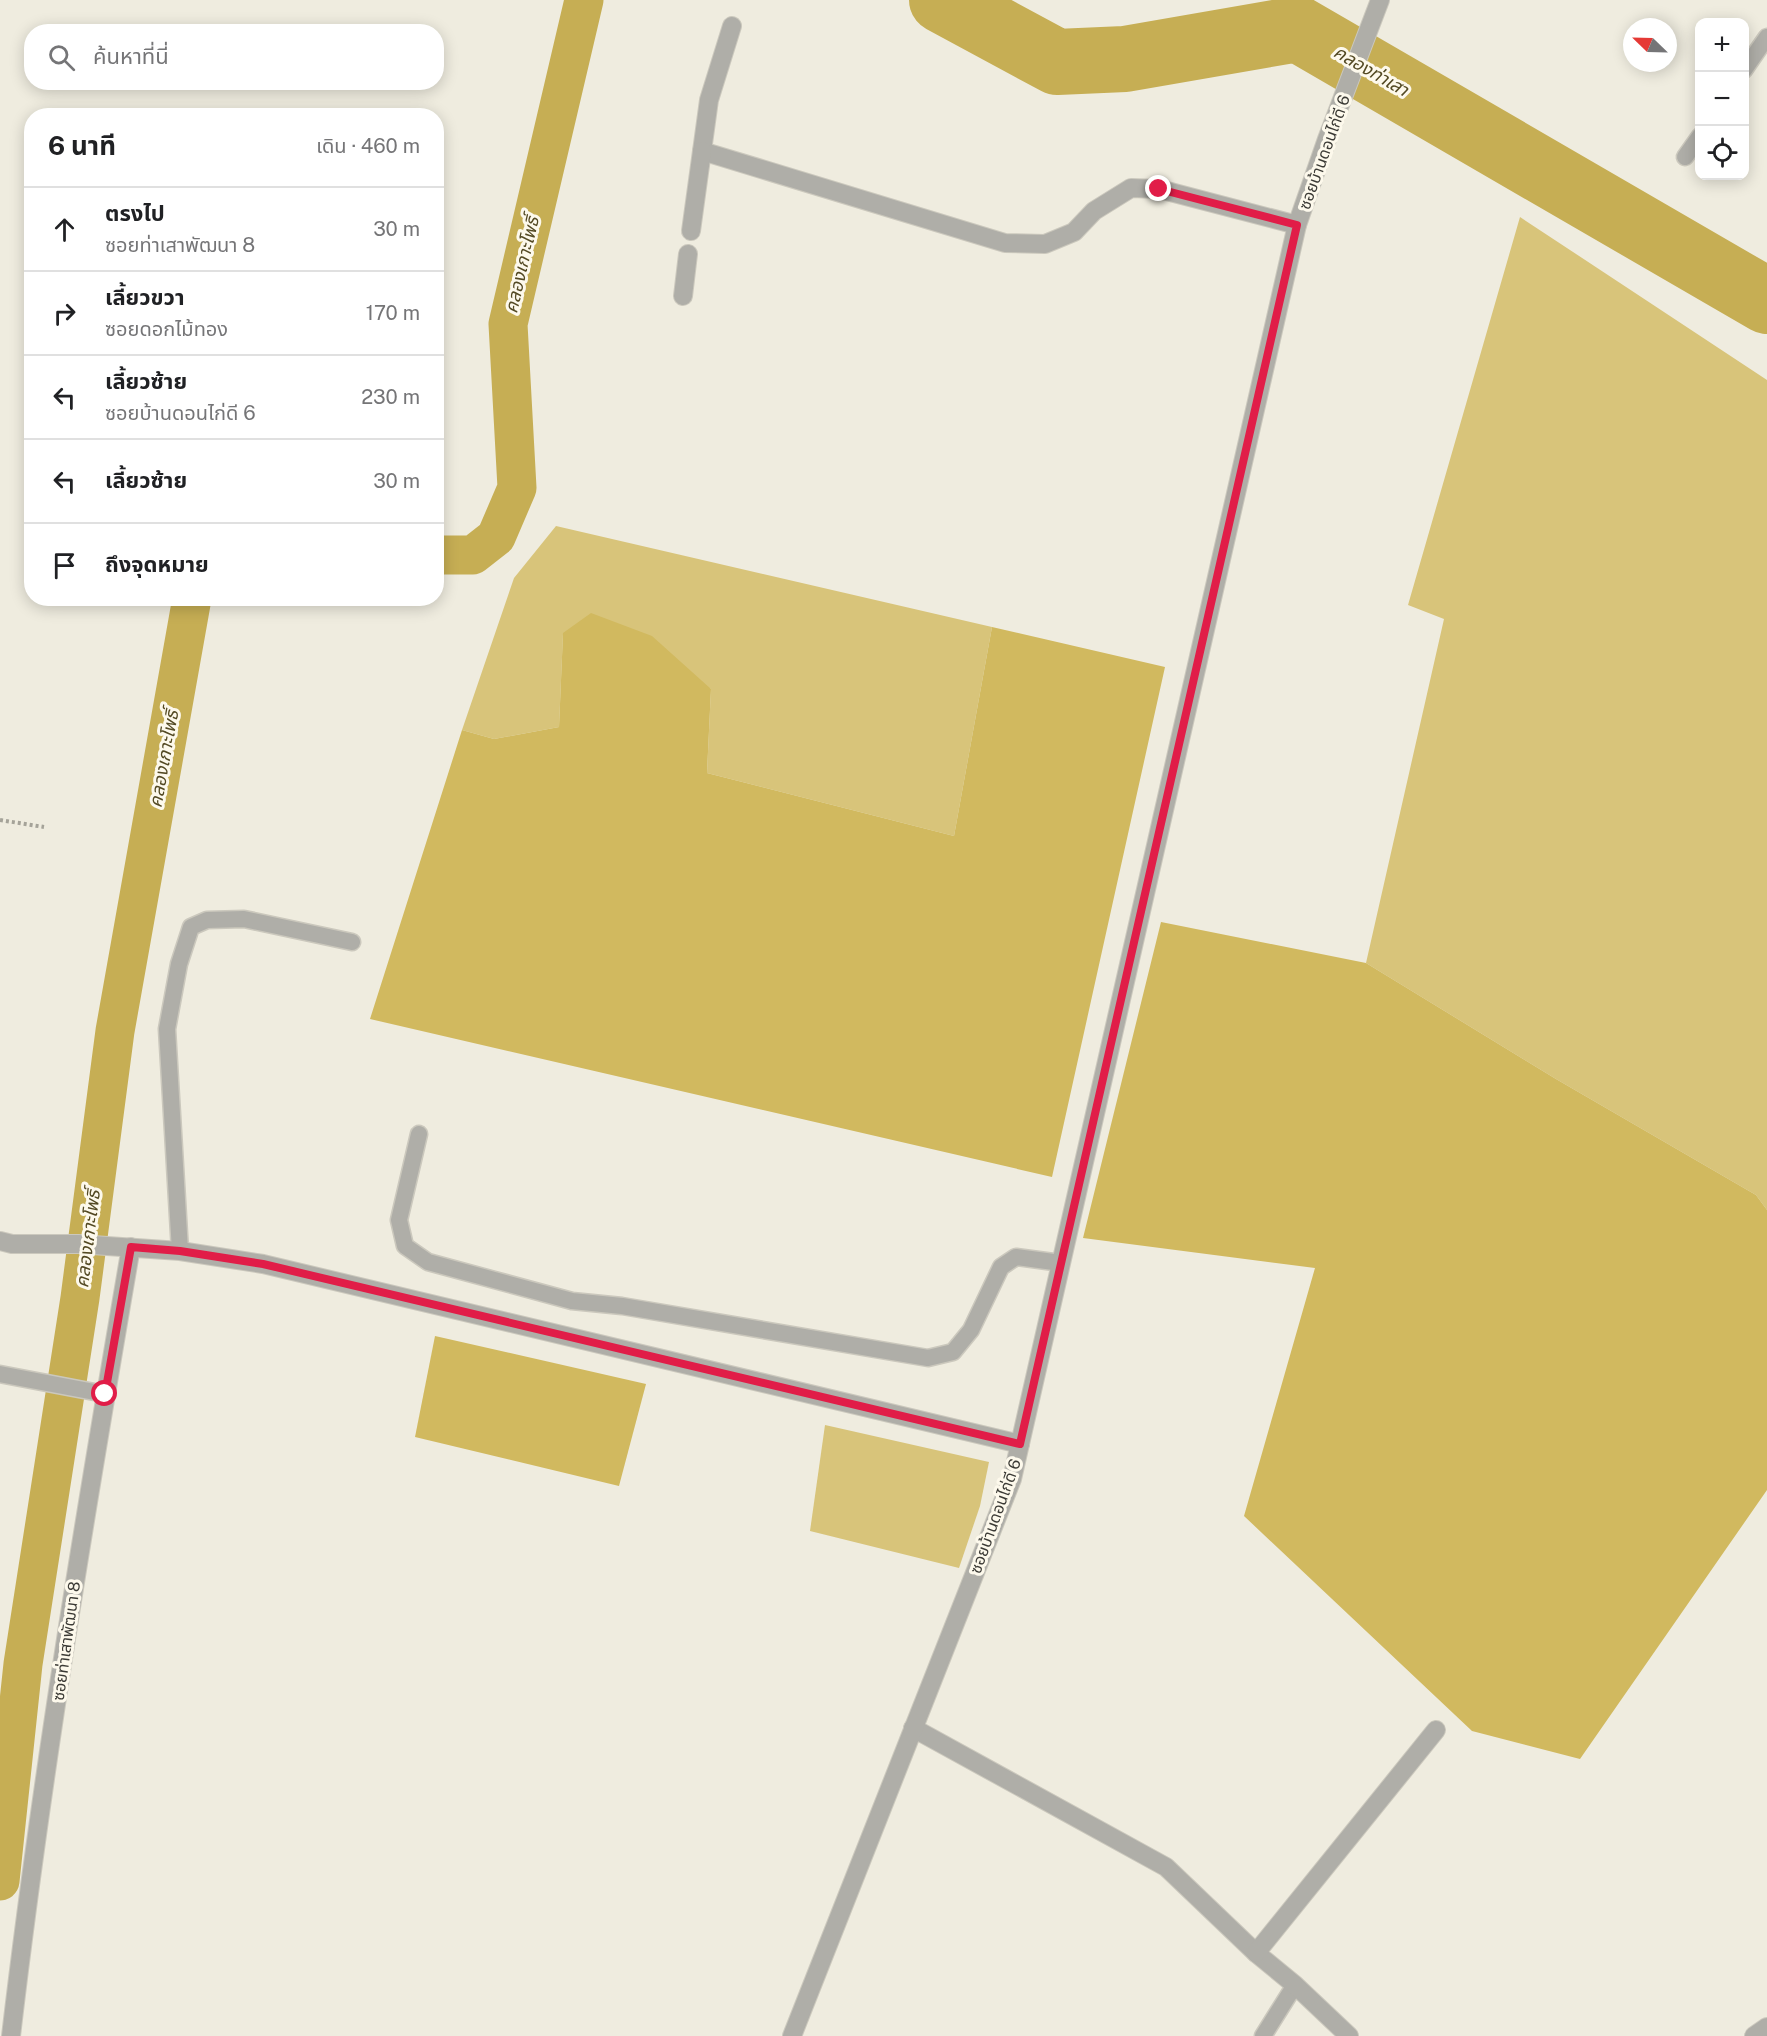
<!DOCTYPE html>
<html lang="th">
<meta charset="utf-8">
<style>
body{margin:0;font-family:"Public Sans","Noto Sans Thai",sans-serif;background:#f6f6f6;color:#202124}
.controls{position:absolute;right:18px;top:18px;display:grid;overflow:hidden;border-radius:12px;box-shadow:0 3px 15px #0003}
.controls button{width:54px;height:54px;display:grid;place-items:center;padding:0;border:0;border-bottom:2px solid #e0e0e0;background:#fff;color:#202124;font:30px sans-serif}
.compass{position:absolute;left:1623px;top:18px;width:54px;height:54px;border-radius:50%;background:#fff;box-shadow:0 3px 15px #0003;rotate:293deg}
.stop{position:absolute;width:18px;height:18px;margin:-14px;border:4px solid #e11d48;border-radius:50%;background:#fff}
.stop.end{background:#e11d48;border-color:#fff;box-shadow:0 2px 6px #0008}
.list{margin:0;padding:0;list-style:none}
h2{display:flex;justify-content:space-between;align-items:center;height:78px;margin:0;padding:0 24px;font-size:26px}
h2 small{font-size:20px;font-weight:400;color:#757577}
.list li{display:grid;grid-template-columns:39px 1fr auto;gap:18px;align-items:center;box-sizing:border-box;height:84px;padding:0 24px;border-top:2px solid #e0e0e0}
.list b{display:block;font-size:22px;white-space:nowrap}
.list p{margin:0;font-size:20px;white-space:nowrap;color:#757577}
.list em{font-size:20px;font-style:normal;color:#757577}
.icon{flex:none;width:33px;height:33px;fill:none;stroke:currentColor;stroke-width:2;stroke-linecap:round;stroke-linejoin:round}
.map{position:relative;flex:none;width:1767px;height:2036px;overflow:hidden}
.search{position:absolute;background:#fff;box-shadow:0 3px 15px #0003;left:24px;top:24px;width:420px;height:66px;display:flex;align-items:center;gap:15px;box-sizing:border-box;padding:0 21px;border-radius:24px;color:#757577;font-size:22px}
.panel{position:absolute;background:#fff;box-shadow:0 3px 15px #0003;left:24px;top:108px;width:420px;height:498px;border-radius:24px}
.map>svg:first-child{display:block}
.green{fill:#d8c47a}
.forest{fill:#d1b95f}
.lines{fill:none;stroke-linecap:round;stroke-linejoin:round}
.canal{stroke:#c6ae54;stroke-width:39}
.river{stroke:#c6ae54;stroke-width:66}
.lane-casing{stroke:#cbc8bd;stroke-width:19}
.street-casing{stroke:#cbc8bd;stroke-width:20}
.path{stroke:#a5a399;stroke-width:4;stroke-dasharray:3 3;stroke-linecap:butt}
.lane{stroke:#afaea8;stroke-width:16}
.street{stroke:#afaea8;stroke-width:18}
.route{stroke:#e11d48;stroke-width:8}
.labels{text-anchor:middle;stroke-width:6;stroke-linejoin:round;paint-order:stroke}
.street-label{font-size:16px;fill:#3b3a35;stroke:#fdf9ec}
.water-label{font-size:18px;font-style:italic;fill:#534923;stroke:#fdf9ec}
</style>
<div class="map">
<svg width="1767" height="2036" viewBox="0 0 1767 2036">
<rect width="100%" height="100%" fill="#efecdf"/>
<g class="green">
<path d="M1520,217L1767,380V1210L1756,1195L1556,1079L1366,963L1444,619L1408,605Z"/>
<path d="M556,526L992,627L954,836L707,773L711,689L563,634L559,727L494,739L462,730L514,578Z"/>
<path d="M825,1425L989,1462L980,1506L959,1568L810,1531Z"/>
</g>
<g class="forest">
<path d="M591,613L652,636L711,689L707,773L954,836L992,627L1165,667L1052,1177L370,1019L462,730L494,739L559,727L563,633Z"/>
<path d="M1161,922L1366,963L1556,1079L1756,1195L1767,1210V1490L1580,1759L1472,1731L1244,1516L1315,1268L1083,1238Z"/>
<path d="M435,1336L646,1384L619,1486L415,1437Z"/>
</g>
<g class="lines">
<g class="canal">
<path d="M436,555H473L496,537L517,488L508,324L584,0"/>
<path d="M0,1881L23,1664L80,1298L115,1031L192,598"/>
</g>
<path class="river" d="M942,0L1057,62L1125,59L1298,29L1767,301"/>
<g class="lane-casing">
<g id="lane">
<path d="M1744,70L1767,37"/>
<path d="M1685,157L1700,136"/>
<path d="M419,1134L399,1220L405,1246L428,1262L572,1301L622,1306L928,1358L953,1352L971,1330L1001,1267L1016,1257L1061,1263"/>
<path d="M180,1251L167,1029L179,964L191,927L207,920L244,919L352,942"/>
<path d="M0,1374L105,1394"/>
<path d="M1263,2036L1295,1985"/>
</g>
</g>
<g class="street-casing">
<g id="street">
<path d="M732,26L709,100L702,151L1005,243L1045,244L1074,232L1094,211L1131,188L1159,189L1297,225"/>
<path d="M691,231L702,151"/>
<path d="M683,296L688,254"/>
<path d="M0,1241L12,1244H78L180,1251L263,1264L1020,1444"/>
<path d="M913,1728L1166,1867L1256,1953L1295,1985L1349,2036"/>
<path d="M1256,1953L1436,1730"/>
<path d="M11,2036C42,1772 86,1509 131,1247"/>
<path d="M792,2036L1012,1479L1297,225L1327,139L1380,0"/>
<path d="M1754,2036L1767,2027"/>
</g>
</g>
<path class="path" d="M0,820L44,827"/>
<use href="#lane" class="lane"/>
<use href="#street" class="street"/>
</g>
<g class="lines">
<path class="route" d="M105,1394L131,1247L180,1251L263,1264L1020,1444L1297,225L1159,189"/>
</g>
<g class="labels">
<g class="street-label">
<text transform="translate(1324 152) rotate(-70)" y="6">ซอยบ้านดอนไก่ดี 6</text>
<text transform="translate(995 1516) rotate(-70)" y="6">ซอยบ้านดอนไก่ดี 6</text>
<text transform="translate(66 1641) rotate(-82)" y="6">ซอยท่าเสาพัฒนา 8</text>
</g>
<g class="water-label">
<text transform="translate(1371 71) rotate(30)" y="6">คลองท่าเสา</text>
<text transform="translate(522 265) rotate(-77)" y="6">คลองเกาะโพธิ์</text>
<text transform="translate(164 759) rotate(-80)" y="6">คลองเกาะโพธิ์</text>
<text transform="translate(88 1239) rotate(-83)" y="6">คลองเกาะโพธิ์</text>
</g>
</g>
</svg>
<div class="controls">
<button>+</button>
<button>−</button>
<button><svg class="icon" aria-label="locate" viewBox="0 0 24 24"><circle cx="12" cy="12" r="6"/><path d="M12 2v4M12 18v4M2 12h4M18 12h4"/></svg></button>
</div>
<svg class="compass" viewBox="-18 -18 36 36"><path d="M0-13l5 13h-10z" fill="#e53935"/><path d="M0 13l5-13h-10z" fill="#757577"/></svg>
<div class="stop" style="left:105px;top:1394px"></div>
<div class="stop end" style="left:1159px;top:189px"></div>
<div class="search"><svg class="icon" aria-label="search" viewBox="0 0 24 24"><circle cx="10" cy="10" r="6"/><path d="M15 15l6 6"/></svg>ค้นหาที่นี่</div>
<section class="panel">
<h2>6 นาที<small>เดิน · 460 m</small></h2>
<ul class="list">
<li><svg class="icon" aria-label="ahead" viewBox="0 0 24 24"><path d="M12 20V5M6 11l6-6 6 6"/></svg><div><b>ตรงไป</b><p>ซอยท่าเสาพัฒนา 8</p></div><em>30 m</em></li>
<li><svg class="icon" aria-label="right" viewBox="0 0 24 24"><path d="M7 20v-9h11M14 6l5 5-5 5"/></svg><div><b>เลี้ยวขวา</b><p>ซอยดอกไม้ทอง</p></div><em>170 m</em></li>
<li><svg class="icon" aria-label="left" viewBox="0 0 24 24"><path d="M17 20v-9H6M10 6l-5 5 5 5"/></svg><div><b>เลี้ยวซ้าย</b><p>ซอยบ้านดอนไก่ดี 6</p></div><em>230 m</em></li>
<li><svg class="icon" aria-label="left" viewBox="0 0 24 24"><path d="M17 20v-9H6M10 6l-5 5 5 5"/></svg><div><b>เลี้ยวซ้าย</b></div><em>30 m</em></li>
<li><svg class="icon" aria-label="arrive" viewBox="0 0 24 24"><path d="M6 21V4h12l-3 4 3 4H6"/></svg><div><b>ถึงจุดหมาย</b></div></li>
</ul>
</section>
</div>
